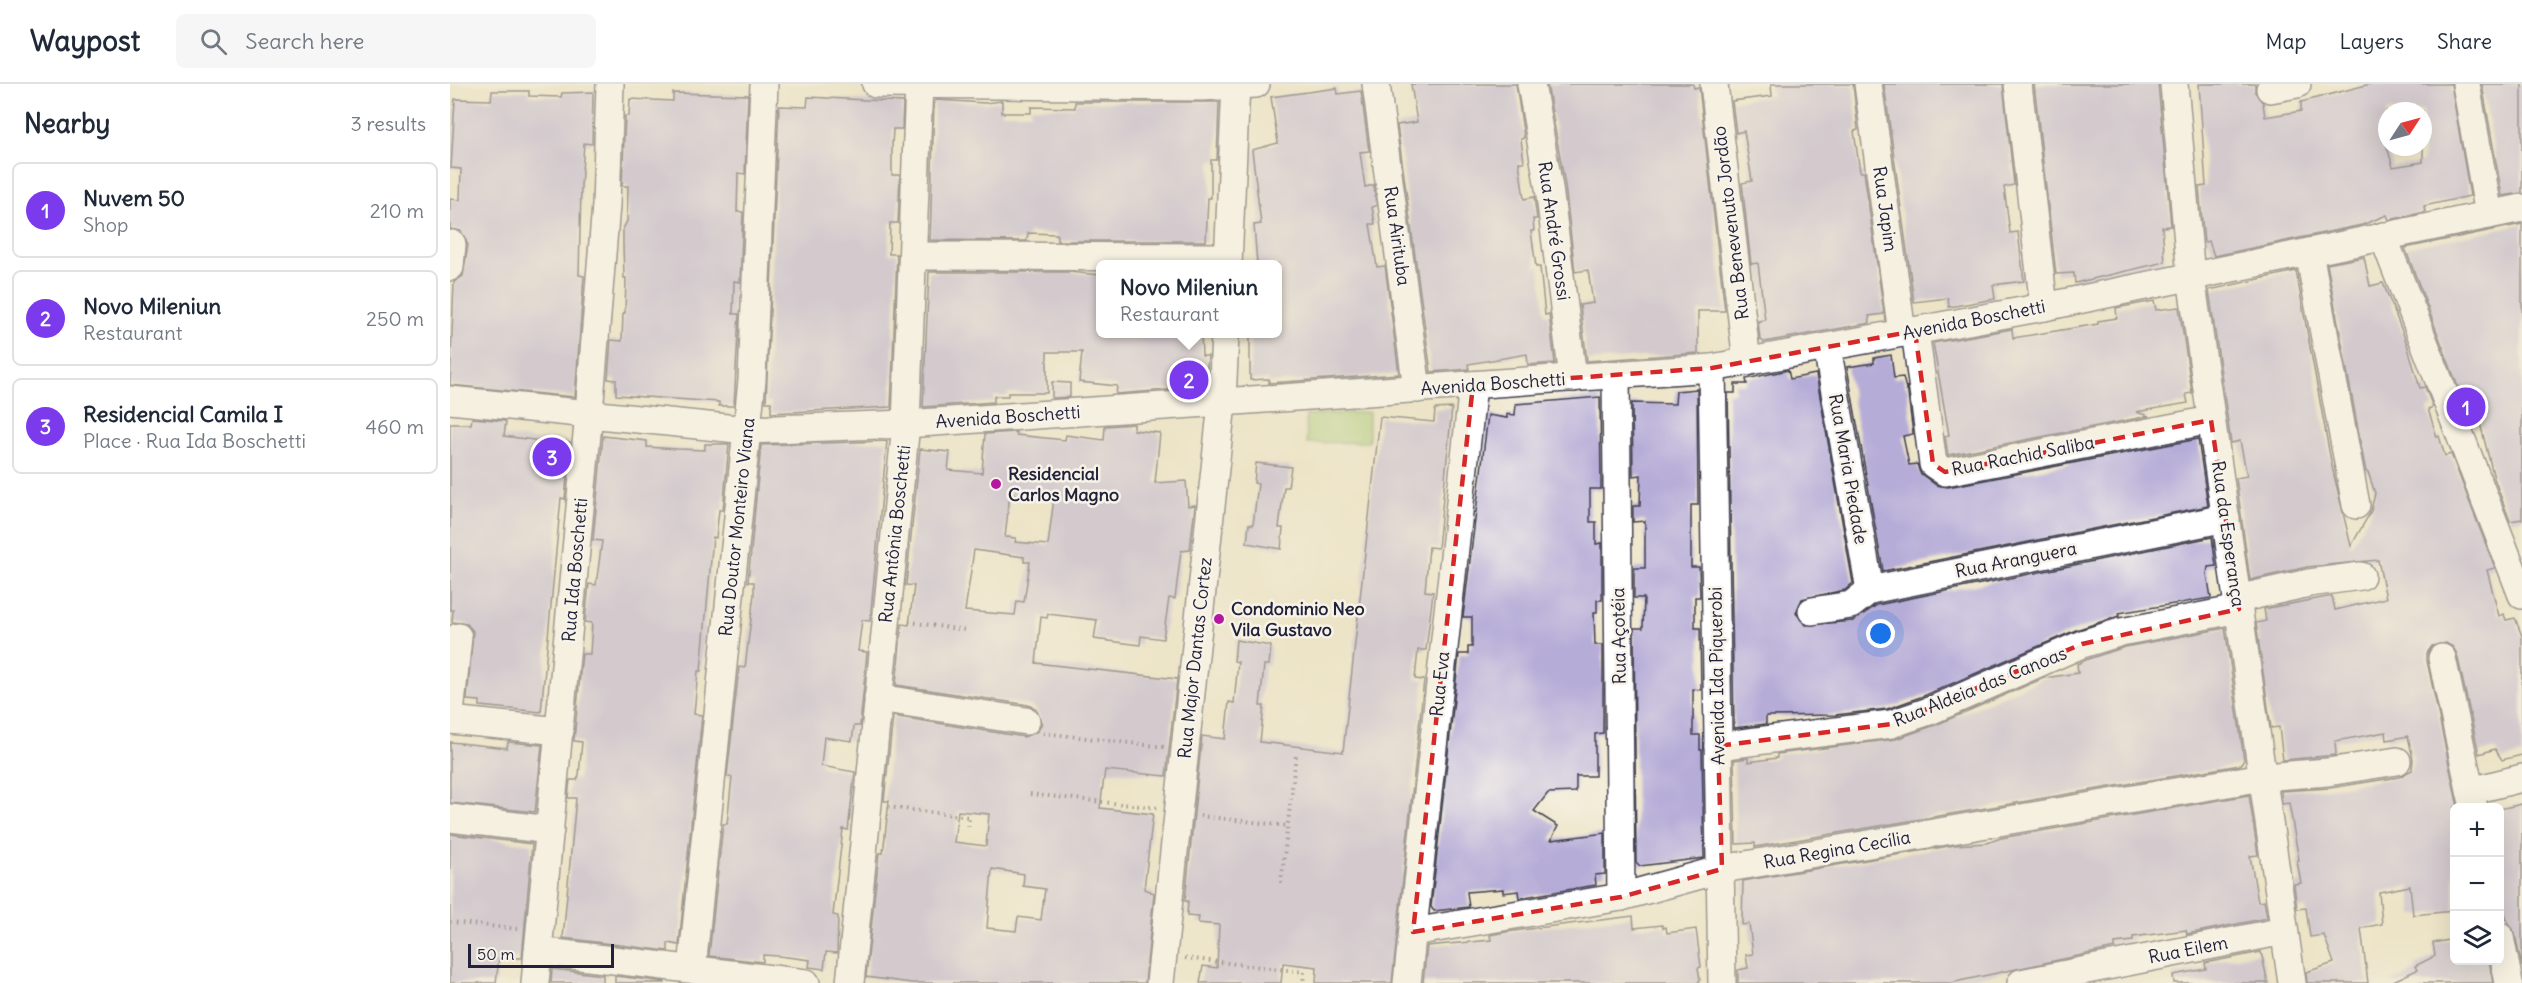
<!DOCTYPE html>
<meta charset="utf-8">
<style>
body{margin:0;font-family:Delius,sans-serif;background:#f6f6f7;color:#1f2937}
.controls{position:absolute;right:18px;bottom:18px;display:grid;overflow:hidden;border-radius:9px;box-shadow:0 6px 24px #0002}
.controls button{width:54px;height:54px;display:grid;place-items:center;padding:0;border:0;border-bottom:2px solid #e0e1e3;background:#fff;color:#1f2937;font:30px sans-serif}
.compass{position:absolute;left:1928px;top:18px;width:54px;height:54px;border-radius:50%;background:#fff;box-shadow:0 6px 24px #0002;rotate:54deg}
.scale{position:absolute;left:18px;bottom:15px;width:146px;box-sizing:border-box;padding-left:6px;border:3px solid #22223b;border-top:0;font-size:16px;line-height:21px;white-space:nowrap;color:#22223b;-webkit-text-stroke:4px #f7f3e8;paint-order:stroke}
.you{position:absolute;left:1431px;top:550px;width:21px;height:21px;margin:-15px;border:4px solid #fff;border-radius:50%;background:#1a73e8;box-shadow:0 0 0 9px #1a73e833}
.badge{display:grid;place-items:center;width:39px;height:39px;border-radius:50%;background:#7c3aed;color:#fff;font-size:20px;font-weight:700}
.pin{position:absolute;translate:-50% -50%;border:3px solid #fff;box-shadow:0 2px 6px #0006}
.popup{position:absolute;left:646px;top:176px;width:186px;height:78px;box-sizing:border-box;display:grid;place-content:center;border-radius:9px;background:#fff;filter:drop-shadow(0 2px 4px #0005);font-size:20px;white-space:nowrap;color:#747a83}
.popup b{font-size:22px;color:#1f2937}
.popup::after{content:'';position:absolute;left:50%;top:100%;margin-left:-12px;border:12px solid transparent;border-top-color:#fff}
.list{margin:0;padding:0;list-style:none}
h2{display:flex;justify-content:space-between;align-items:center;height:78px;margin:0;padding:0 24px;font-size:26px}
h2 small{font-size:20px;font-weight:400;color:#747a83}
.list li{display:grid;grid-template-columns:39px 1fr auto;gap:18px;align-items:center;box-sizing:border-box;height:96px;margin:0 12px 12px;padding:0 12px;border:2px solid #e0e1e3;border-radius:9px}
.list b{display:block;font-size:22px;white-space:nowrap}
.list p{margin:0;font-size:20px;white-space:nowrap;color:#747a83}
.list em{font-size:20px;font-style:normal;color:#747a83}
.icon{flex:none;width:33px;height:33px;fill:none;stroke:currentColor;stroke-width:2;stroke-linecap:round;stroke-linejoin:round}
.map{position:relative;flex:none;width:2072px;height:899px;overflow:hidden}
header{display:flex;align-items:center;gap:36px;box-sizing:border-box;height:84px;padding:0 30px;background:#fff;border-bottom:2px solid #e0e1e3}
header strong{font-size:28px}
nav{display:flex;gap:33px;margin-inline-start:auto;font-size:21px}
.search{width:420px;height:54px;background:#f6f6f7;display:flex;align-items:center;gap:15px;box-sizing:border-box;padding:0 21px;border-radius:9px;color:#747a83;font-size:22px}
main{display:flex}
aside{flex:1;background:#fff}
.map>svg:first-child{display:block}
.green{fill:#a4ca74;stroke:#637658;stroke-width:1.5}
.building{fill:#b5acd8;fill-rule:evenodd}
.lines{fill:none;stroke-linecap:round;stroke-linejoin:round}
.minor-casing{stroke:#403f50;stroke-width:30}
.path{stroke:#403f50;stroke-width:4;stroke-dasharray:1.5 4.5;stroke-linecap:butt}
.minor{stroke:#fff;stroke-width:27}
.marked{fill:none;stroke:#d62828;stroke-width:4.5;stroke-dasharray:12 8;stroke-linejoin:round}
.poi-dot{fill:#b5179e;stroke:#f7f3e8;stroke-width:2}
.labels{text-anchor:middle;stroke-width:5;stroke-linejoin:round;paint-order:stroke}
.street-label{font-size:18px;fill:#22223b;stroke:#f7f3e8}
.poi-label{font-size:18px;font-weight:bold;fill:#22223b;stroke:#f7f3e8;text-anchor:start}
</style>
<header>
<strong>Waypost</strong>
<div class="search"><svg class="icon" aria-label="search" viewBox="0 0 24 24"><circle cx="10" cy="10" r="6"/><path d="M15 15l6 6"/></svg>Search here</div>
<nav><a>Map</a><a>Layers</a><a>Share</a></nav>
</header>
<main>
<aside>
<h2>Nearby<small>3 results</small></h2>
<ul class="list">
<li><span class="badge">1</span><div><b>Nuvem 50</b><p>Shop</p></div><em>210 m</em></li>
<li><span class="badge">2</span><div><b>Novo Mileniun</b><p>Restaurant</p></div><em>250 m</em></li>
<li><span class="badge">3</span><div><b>Residencial Camila I</b><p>Place · Rua Ida Boschetti</p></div><em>460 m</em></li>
</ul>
</aside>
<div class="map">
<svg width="2072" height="899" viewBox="0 0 2072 899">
<rect width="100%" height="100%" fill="#f7f3e8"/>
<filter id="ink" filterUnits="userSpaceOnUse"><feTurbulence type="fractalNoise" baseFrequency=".0167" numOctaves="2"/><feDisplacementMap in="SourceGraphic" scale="12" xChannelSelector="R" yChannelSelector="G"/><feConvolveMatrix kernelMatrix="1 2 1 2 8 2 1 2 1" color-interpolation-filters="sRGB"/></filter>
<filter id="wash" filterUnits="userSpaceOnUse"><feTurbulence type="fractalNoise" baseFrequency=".008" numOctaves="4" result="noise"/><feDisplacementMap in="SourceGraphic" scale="24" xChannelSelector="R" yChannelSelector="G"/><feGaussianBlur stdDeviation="1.35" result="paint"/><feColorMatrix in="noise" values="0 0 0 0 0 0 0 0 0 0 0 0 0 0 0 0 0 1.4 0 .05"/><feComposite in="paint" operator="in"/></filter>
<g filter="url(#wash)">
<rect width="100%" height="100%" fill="#ede4c7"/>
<path class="green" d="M919,328V358L857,359L856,331Z"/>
<g id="blocks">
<g class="building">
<path d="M961,0H1066L1074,54L1071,55L1074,78H1069L1074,115L1084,113L1087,135H1083L1084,147H1081L1086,183H1090L1095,231L1099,230L1105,279L1078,281L1077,270L1018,280L1019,285L981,288L947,41L967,38Z"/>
<path d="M1097,0H1243L1244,4L1249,3L1275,227H1248V269L1137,277L1130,221L1143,219L1138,186L1125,188L1115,101Z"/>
<path d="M1321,0H1403L1408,46L1404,47L1410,88H1414L1434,230L1419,232L1420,239L1314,258L1310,255L1308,237L1315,236L1308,179L1301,180L1292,99L1302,97L1294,47L1286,49L1282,17L1322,12Z"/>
<path d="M1434,0H1553L1564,101L1554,103L1560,149L1568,148L1574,197L1543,201L1545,215L1499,223L1498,214L1464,218Z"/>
<path d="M1584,0H1708L1721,142L1712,143L1715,178L1625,199L1624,189L1606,190Z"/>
<path d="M1749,0H1805V8L1813,19L1815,33L1851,27V18L1920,0H2001L2020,112L1974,122L1975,128L1939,136L1937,131L1912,141L1764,172L1759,157L1754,158L1749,103L1756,102ZM1937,27H1973V78L1943,83L1937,63Z"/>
<path d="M2032,0H2072V109L2052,112Z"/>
<path d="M887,4L888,10L911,7L919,67L910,68L915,103L924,101L926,122L922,123L925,140H920L927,183L935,182L949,290L819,299V295L800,296V249H828V180H807L804,141L811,140L802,66L828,59L821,13Z"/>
<path d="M42,7H79V12L111,13L112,9L143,8L142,60L134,59L131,102L129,191L134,192L125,313L0,301L4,198L13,192L18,161L11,147L0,145V115L10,116L11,85L1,84L5,15L41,16Z"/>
<path d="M223,9L298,11L295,90L288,89L287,128H293L290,198L284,197L283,230H289L284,322H269V318L166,311V296L158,295L161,256L172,257L173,229H175L176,194H174L173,159V145L177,137L178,102H172L175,32H179L180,15L223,17Z"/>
<path d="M358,13L453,18L452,45H443L442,61V91H450L448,139H440L439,170H447L441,323L321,329V318H316L329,22L357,23Z"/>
<path d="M487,16L535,19L552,17V29H581V23L625,24V18H769L767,76H761V114H758L756,157H607V150L578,149L577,157L480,156L484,18Z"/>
<path d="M2072,140V435L2060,437L2044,394L2029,335L2025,336L2024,328L2018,329L1955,164Z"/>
<path d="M1914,173L1920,202L1933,199L1957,260L1969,301L1970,304L1975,303L1983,323L1978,325L1987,353L1989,352L1995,372L2001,370L2045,484L2037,486L2049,532L2054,530L2056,536L2065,534L2072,552V671L2052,676L2045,665L2029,670L2007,570L2003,563L1996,559L1982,562L1977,569V577L2008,723H2004V827L1963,831L1960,802L1929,808L1932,840L1911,844L1918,899H1857L1856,888L1884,879L1874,851L1860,853L1856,824L1847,825L1844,800L1851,799L1847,777L1849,776L1839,719L1832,720L1831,707L1880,704L1949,693L1962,686L1963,675L1958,652L1937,656L1936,648L1885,657L1886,671L1833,676L1829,643L1821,644L1806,539L1816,537L1814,525L1882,512L1885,526L1936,514L1928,476L1857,483L1800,496L1786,394L1797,392L1790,357L1781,359L1759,206L1846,187L1882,383L1901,462L1921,427L1925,409L1918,388H1916L1877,180Z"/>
<path d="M479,188H619L651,191V249H751L752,272H758L755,303L666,310L667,302L629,298L632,268H597V309H558V312H544V318L473,323Z"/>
<path d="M1704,217L1706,226L1729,223L1742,309L1736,310L1738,319L1686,328L1699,332L1498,371L1495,352L1499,351L1483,259L1562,245L1563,254L1648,240V237L1667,234L1666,224Z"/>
<path d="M1441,271L1444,294L1453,293L1456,305L1457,302L1463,350L1453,352L1459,381L1467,380L1470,389L1486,401L1498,403L1748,355L1758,422L1433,487L1397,283L1424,279V274Z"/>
<path d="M1338,286L1340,295L1366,290L1403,499L1395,506L1352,515L1346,529L1356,541L1403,537L1427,521L1762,453L1766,482L1758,483L1757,490L1761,514L1668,529L1669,532L1626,546L1476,611L1437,625L1385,631L1316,632V640L1284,644L1278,309H1285V300H1297L1296,295Z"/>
<path d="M602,298L620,299V313L602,314Z"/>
<path d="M1247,305L1248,421H1241V483H1249L1250,513H1245V544H1250L1251,606L1243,605V651H1250V666H1252L1254,774L1190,782L1186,778L1184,544H1193L1194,514H1184V484H1195V437L1183,438V422H1190L1191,391L1183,392L1182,319L1225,320L1226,307Z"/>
<path d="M1150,313L1151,405H1140V438H1146V460L1152,459V516H1147V528H1144L1145,561H1153V649L1145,650V692H1126V708L1098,709L1084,727L1108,742L1101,756L1155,749V790L1145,791L1146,801L1069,814L1068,807L1053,809V805L1017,808L1019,823L984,827L981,823L1009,570H1018V563H1022V533H1013L1038,331L1057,334V330L1065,331L1066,320Z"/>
<path d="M1002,324L988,464L979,463L975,507L983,508L976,566H968L965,595L974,596L942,899H866L867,883L833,879L831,899H750L753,882L767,884L769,841L748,839L749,833L737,832L738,817H735L752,652L775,655L779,618L784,619L788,578L784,577L786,556L821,562L819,581H814L810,622H814L810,658L893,668L930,333L984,338L985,325Z"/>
<path d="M22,334L56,337L54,352L106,359V356L120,358L115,415L111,414L91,628L30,622V617L17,616L23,547L17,540L2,538L3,526H0V340H21Z"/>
<path d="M684,340V346L710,349L705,399L736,397L738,422L745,421L740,466L731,467L725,515L719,514L713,555L691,552L690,561L644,555L647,536L598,530L597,534L591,533L586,579L727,595L716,692L655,686L650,724L703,730L694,805L704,809L695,899H462L416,893L429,769H433L439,717H434L443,632L574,653L588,647L592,639L586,625L578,621L446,601L452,540L459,541L464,502L456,501L470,365L500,368L498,386L532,389L535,350L566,348V351L615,356L616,351L654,356L655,342ZM560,410L604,414L598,461L565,458L566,454L555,453ZM524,466L574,473V478H580L574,518L567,517L565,531L515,527ZM508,727L539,730L536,762L504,758ZM542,785L574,790L573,802L595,805L591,836L568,833L566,847L537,844Z"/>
<path d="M153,352L197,357V363L227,365L255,366V360H279L273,426H269L266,454L263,453L251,587H248L244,630L252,631L229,861L218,859V867L113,854L126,714H118L120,696H127L129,691L132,658L124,657L132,570H140L142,539L135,538L139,500L146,501L152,457L143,456Z"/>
<path d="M437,357L420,537L412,536L408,567L417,568L410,642H404L402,657L374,653L371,682L405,688L398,746L393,745L383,831L388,832L387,869L376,868L374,885L359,883L360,876L329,872L313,871V878L259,872L273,740H277L282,693H277L289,583L295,584L304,510V498H298L311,361Z"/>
<path d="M806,379L841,383L838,403H834L829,444H833L831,465L797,459L799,440L803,441L808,400L804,399Z"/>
<path d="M1775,544L1794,676L1790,681L1305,763V759L1286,760L1284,676L1298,674V678L1327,674V670L1446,655L1488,640L1594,594L1628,589L1627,580L1638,575L1675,563Z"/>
<path d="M0,658L57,664L58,658L92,661L85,728L0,719Z"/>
<path d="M1799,711L1808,771L1800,772L1808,818L1814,817L1817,834L1737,850L1736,846L1683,853V857L1665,859V864L1500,899H1288V886L1298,884L1296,871L1303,870L1299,840L1292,841L1293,797L1505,761L1537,759L1551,754Z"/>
<path d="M2072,720V883L2065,850L2058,840L2049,809V725Z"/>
<path d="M0,750L82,760L72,874H49L46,899H0Z"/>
<path d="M1183,832L1184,844L1212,841L1213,844L1216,843L1217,849L1246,845L1251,883L1248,884L1250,896L1247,899H973L977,862L1041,856L1040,851L1056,848Z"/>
<path d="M2004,855V876H2039L2043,899H1939L1967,886L1965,882L1985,872L1983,859Z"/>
<path d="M1811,868L1818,899H1724L1723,891L1756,885L1755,879Z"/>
<path d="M102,885L153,891V899H101Z"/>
<path d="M165,892L215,898V899H165Z"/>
</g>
</g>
</g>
<g filter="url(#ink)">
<use href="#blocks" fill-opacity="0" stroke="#403f50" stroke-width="1.5"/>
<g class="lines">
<g class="minor-casing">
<g id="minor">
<path d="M426,0L752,3L806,0"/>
<path d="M926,0L967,305"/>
<path d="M1081,0L1099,104L1123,294"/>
<path d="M1264,0L1297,278"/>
<path d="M1418,0L1452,249"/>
<path d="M1568,0L1594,223"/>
<path d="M1724,0L1741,193L1842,899"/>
<path d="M2016,0L2039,131"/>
<path d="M1820,5L1847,0"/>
<path d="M1933,152L2072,511"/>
<path d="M1859,168L1906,421"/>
<path d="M463,172L778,173"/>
<path d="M778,180L786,0"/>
<path d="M0,183L2,160"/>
<path d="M1465,247L1483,380L1495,388L1761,336"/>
<path d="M1377,263L1420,506"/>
<path d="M1262,284L1272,899"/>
<path d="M1166,291L1171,813"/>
<path d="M0,316L297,346L456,340L1262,284L1594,223L2072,124"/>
<path d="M1787,515L1859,499L1911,492"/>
<path d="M1362,527L1401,521L1420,506L1776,434"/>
<path d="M1992,574L2024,724"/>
<path d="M428,614L576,637"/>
<path d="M0,630L8,553"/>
<path d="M0,636L110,647"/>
<path d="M1268,662L1441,640L1482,626L1632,560L1671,548L1789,525"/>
<path d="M2020,707L2072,694"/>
<path d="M0,734L100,746"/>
<path d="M963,848L1171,813L1272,785L1813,693L1878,688L1947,677"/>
<path d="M2050,853L2059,899"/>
<path d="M88,867L356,899"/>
<path d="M242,885L302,296L314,0"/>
<path d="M85,899L139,329L156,121L160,0"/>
<path d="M400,899L456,340L469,0"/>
<path d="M710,899L772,319L775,250"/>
<path d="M957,899L1023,301"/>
<path d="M1571,899L1834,847"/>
</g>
</g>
<g class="path">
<path d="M459,538L515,546"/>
<path d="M593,649L714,663"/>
<path d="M580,710L708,724"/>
<path d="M438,723L519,733L518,745"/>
<path d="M750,732L838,742"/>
<path d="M831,799L846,670"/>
<path d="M0,838L69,845"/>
<path d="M735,874L854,888L853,899"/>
</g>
<use href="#minor" class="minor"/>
</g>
</g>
<path d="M0 0H2072V899H0ZM1465,247L1483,380L1495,388L1761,336L1789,525L1632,560L1441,640L1268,662L1272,785L1171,813L963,848L1023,301L1262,284Z" fill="#ede4c7" fill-opacity=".55" fill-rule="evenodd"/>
<path class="marked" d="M1465,247L1483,380L1495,388L1761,336L1789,525L1632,560L1441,640L1268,662L1272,785L1171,813L963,848L1023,301L1262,284Z"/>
<g class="poi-dot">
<circle cx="546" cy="400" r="6"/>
<circle cx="769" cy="535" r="6"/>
</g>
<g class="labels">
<g class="street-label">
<text transform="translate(1435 125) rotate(82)" y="6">Rua Japim</text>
<text transform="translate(1281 139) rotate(-97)" y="6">Rua Benevenuto Jordão</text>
<text transform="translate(1104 147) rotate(82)" y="6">Rua André Grossi</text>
<text transform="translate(947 152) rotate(82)" y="6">Rua Airituba</text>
<text transform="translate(1524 236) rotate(-11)" y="6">Avenida Boschetti</text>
<text transform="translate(1043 300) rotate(-4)" y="6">Avenida Boschetti</text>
<text transform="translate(558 333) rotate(-4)" y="6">Avenida Boschetti</text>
<text transform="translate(1573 372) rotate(-11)" y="6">Rua Rachid Saliba</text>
<text transform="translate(1398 385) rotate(80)" y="6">Rua Maria Piedade</text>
<text transform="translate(287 443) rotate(-84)" y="6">Rua Doutor Monteiro Viana</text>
<text transform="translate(445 450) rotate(-84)" y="6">Rua Antônia Boschetti</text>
<text transform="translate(1778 450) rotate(82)" y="6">Rua da Esperança</text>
<text transform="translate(1566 476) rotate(-11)" y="6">Rua Aranguera</text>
<text transform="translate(125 486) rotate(-85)" y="6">Rua Ida Boschetti</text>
<text transform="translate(1169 552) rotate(-91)" y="6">Rua Açotéia</text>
<text transform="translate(745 574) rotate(-84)" y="6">Rua Major Dantas Cortez</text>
<text transform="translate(1267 592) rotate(-91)" y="6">Avenida Ida Piquerobi</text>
<text transform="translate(990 600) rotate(-84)" y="6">Rua Eva</text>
<text transform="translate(1530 603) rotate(-22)" y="6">Rua Aldeia das Canoas</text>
<text transform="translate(1387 766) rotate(-10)" y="6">Rua Regina Cecília</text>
<text transform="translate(1738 866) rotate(-11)" y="6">Rua Eilem</text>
</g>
<g class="poi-label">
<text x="558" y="396">Residencial<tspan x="558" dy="21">Carlos Magno</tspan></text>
<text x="781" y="531">Condominio Neo<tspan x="781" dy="21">Vila Gustavo</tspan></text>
</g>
</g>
</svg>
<div class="controls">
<button>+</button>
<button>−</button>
<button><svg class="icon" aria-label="layers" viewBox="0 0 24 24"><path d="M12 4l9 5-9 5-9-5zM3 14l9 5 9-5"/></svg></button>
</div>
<svg class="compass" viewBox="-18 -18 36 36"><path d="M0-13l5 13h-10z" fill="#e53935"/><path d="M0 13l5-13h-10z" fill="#747a83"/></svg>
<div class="scale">50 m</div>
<div class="you"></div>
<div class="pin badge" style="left:2016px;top:323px">1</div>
<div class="pin badge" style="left:739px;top:296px">2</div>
<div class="popup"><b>Novo Mileniun</b>Restaurant</div>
<div class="pin badge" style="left:102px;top:373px">3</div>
</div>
</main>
